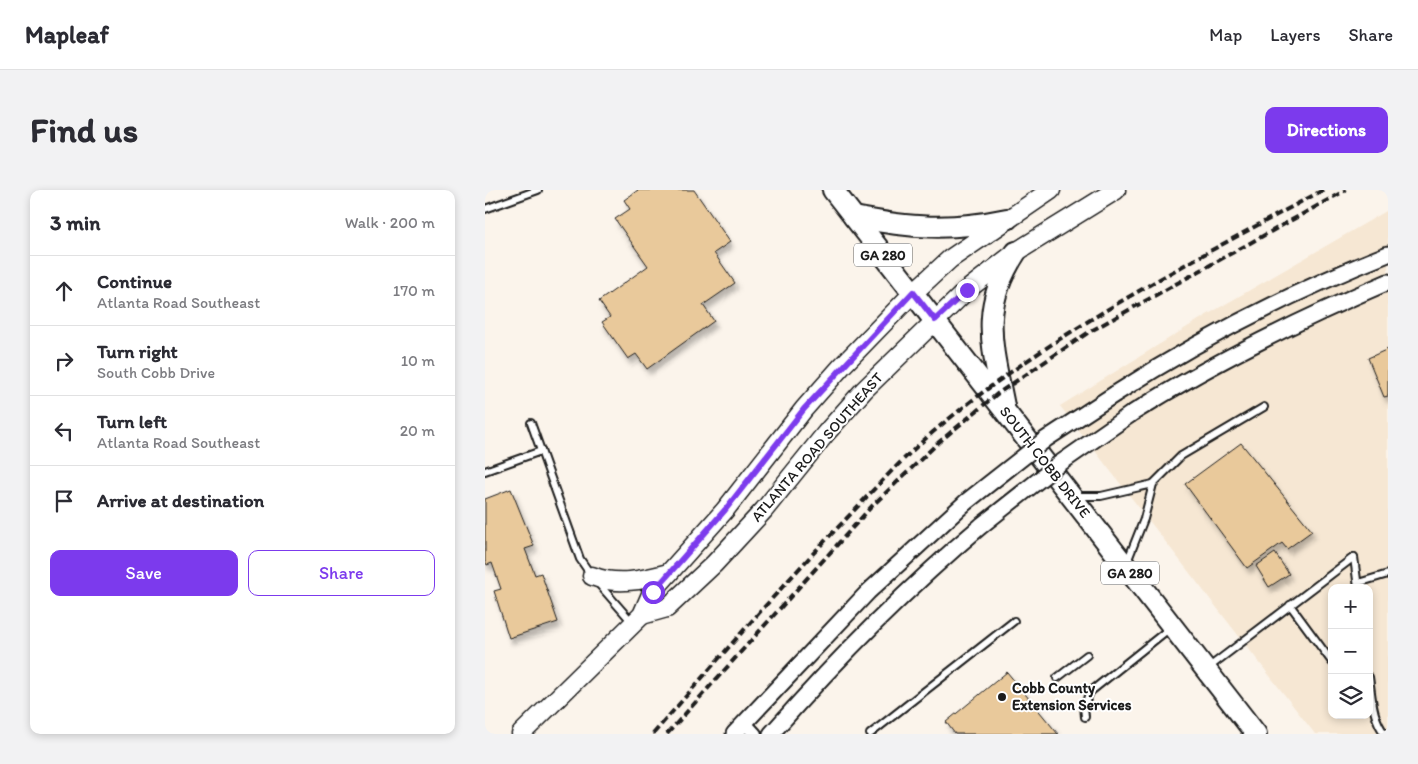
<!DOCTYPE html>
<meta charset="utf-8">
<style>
body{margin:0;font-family:Itim,sans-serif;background:#f2f2f3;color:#2b2b33}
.controls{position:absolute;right:15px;bottom:15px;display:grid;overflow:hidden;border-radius:10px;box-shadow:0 2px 8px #0003}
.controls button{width:45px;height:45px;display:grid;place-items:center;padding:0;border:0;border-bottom:1px solid #e1e1e2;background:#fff;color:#2b2b33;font:25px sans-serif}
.stop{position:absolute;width:15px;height:15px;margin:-11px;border:4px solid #7c3aed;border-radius:50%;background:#fff}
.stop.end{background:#7c3aed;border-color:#fff;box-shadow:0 1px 5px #0008}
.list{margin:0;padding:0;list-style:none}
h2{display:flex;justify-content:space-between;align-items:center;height:65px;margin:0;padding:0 20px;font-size:21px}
h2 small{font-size:16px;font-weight:400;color:#7c7c81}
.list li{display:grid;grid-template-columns:32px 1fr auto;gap:15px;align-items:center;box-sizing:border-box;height:70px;padding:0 20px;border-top:1px solid #e1e1e2}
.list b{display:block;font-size:19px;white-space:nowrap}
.list p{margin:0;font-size:16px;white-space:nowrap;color:#7c7c81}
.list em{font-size:16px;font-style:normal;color:#7c7c81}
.actions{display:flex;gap:10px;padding:15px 20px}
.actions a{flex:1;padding:11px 0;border:1px solid #7c3aed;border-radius:10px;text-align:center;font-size:18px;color:#7c3aed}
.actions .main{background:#7c3aed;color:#fff}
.icon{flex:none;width:28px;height:28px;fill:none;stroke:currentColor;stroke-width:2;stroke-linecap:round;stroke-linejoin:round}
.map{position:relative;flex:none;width:903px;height:544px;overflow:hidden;border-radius:10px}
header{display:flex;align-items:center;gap:30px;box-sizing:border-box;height:70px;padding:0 25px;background:#fff;border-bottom:1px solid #e1e1e2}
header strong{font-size:24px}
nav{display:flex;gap:28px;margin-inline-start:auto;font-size:18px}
.intro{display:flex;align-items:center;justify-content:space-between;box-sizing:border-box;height:120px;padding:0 30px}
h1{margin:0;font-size:35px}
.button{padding:12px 22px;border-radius:10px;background:#7c3aed;color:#fff;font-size:18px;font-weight:700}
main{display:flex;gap:30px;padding:0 30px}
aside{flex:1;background:#fff;border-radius:10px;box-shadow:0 2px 8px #0003}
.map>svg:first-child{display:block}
.built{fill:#f6e7d3;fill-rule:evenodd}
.building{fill:#e9c99b;stroke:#1c1c1c;filter:url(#shadow)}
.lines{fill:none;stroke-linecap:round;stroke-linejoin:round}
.service-casing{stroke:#1c1c1c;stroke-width:10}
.minor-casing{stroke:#1c1c1c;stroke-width:16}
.tertiary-casing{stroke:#1c1c1c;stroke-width:19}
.secondary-casing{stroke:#1c1c1c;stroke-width:21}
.primary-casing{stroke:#1c1c1c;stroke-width:24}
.service{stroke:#fff;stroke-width:6}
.minor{stroke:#fff;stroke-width:12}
.tertiary{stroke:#fff;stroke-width:15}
.secondary{stroke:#fff;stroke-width:18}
.primary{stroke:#fff;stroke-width:20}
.rail{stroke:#1c1c1c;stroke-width:4;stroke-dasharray:8 4;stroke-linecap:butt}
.tertiary-bridge-casing{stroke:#1c1c1c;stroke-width:19;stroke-linecap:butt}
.tertiary-bridge{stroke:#fff;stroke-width:15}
.route{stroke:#7c3aed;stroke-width:6}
.poi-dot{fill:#1c1c1c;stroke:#fff;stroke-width:2}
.labels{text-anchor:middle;stroke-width:4;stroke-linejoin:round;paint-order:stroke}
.shield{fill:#fff;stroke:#606060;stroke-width:1}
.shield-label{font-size:14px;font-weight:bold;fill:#1c1c1c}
.street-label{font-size:15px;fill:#1c1c1c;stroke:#fff}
.poi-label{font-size:15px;font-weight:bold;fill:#1c1c1c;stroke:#fff;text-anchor:start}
</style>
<header>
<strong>Mapleaf</strong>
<nav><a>Map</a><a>Layers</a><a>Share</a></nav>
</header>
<div class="intro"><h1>Find us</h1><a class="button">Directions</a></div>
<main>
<aside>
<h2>3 min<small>Walk · 200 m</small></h2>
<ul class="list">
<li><svg class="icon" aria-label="ahead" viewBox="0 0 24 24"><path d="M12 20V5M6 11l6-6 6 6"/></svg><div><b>Continue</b><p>Atlanta Road Southeast</p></div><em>170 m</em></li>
<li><svg class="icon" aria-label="right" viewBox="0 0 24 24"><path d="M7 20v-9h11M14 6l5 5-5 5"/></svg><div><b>Turn right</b><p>South Cobb Drive</p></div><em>10 m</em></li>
<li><svg class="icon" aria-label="left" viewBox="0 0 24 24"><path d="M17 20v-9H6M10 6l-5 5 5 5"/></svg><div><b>Turn left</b><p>Atlanta Road Southeast</p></div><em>20 m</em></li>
<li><svg class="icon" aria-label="arrive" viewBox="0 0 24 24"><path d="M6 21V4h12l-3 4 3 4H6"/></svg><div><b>Arrive at destination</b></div></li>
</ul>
<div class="actions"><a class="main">Save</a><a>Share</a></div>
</aside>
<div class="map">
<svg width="903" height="544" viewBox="0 0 903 544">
<defs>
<filter id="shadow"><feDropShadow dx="3" dy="5.5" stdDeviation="2.5" flood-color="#0004"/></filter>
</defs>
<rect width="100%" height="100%" fill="#fbf4eb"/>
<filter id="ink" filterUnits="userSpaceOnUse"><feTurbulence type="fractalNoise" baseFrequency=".02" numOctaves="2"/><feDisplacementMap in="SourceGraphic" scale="10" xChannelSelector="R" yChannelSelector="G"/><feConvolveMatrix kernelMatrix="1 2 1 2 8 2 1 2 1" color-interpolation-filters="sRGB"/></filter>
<g filter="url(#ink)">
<path class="built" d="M903,20V544H830L575,216L720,126ZM847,398H884V525H847Z"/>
<g class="building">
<path d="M153,0H209L245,52L229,63L250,93L218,115L229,131L162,179L151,164L143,169L117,132L125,127L114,111L163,76L130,29L145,19L139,10Z"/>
<path d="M903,159V206L899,207L883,168Z"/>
<path d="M756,253L827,341L802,359L797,353L762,378L700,294Z"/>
<path d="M26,299L49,356L40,359L50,385L56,383L73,432L24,448L9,401L16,399L7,373L2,375L0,371V309Z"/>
<path d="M790,363L804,384L784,397L771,376Z"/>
<path d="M522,482L573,544H470L461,532Z"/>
</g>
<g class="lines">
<g class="service-casing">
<g id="service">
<path d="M0,19L53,0"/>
<path d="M46,233L95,369L106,385"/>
<path d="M0,281L56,261"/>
<path d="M591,306H616L668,294"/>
<path d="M869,367L873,398"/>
<path d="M642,372L659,329L668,294L696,266L779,217"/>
<path d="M112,392L147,432"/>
<path d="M873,393L903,384"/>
<path d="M805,415L847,472"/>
<path d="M723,478L869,367"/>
<path d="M884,487C887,507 887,528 900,544"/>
<path d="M572,488L602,465"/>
<path d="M600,527L599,516L605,502L685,438"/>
<path d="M385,544L529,431"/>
</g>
</g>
<g class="minor-casing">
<path id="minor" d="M259,532L270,544"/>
</g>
<g class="tertiary-casing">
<g id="tertiary">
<path d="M630,204C717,148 807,102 903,64"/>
<path d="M646,224C728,172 814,130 903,92"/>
<path d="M249,544L383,402L481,312"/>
<path d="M286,544C352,469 421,399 497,335"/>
</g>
</g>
<g class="secondary-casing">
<g id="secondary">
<path d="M107,386C132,396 158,390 184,383"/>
<path d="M157,425L182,418L229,374L279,320L341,243L379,200L482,100L531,62L631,0"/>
<path d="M36,544L157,425L167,402L240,320L319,219L357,176L428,103L465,69L566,0"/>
</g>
</g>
<g class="primary-casing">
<g id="primary">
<path d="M348,0L771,544"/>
<path d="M369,27C425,38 465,41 522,29"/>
<path d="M519,216C507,155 494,118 531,62"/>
</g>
</g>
<use href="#service" class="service"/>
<use href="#minor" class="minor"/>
<use href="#tertiary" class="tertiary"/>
<use href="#secondary" class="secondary"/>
<use href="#primary" class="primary"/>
<g class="rail">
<path d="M168,544C231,472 294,398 361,329C389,299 417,269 448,242C565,143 703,73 838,0"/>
<path d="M182,544L387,316L454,252L512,204L604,142L861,0"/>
</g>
<g class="tertiary-bridge-casing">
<g id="tertiary-bridge">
<path d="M481,312L561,249L630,204"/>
<path d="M497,335L574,274L646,224"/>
</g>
</g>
<use href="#tertiary-bridge" class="tertiary-bridge"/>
</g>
</g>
<g class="lines" filter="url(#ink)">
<path class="route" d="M168,402L240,320L319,219L428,102L450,130L482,100"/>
</g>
<circle class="poi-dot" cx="517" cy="507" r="5"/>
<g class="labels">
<g class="shield">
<rect x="369" y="53.5" width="58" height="23" rx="4"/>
<rect x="616" y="371.5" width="58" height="23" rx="4"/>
</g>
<g class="shield-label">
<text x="398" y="70">GA 280</text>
<text x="645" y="388">GA 280</text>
</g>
<g class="street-label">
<text transform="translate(332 257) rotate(-49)" y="5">ATLANTA ROAD SOUTHEAST</text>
<text transform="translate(560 272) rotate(52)" y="5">SOUTH COBB DRIVE</text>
</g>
<g class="poi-label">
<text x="527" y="503">Cobb County<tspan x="527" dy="17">Extension Services</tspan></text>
</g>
</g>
</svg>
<div class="controls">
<button>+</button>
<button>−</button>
<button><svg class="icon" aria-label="layers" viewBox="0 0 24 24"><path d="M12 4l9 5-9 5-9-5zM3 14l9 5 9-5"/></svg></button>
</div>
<div class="stop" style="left:168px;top:402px"></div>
<div class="stop end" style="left:482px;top:100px"></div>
</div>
</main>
